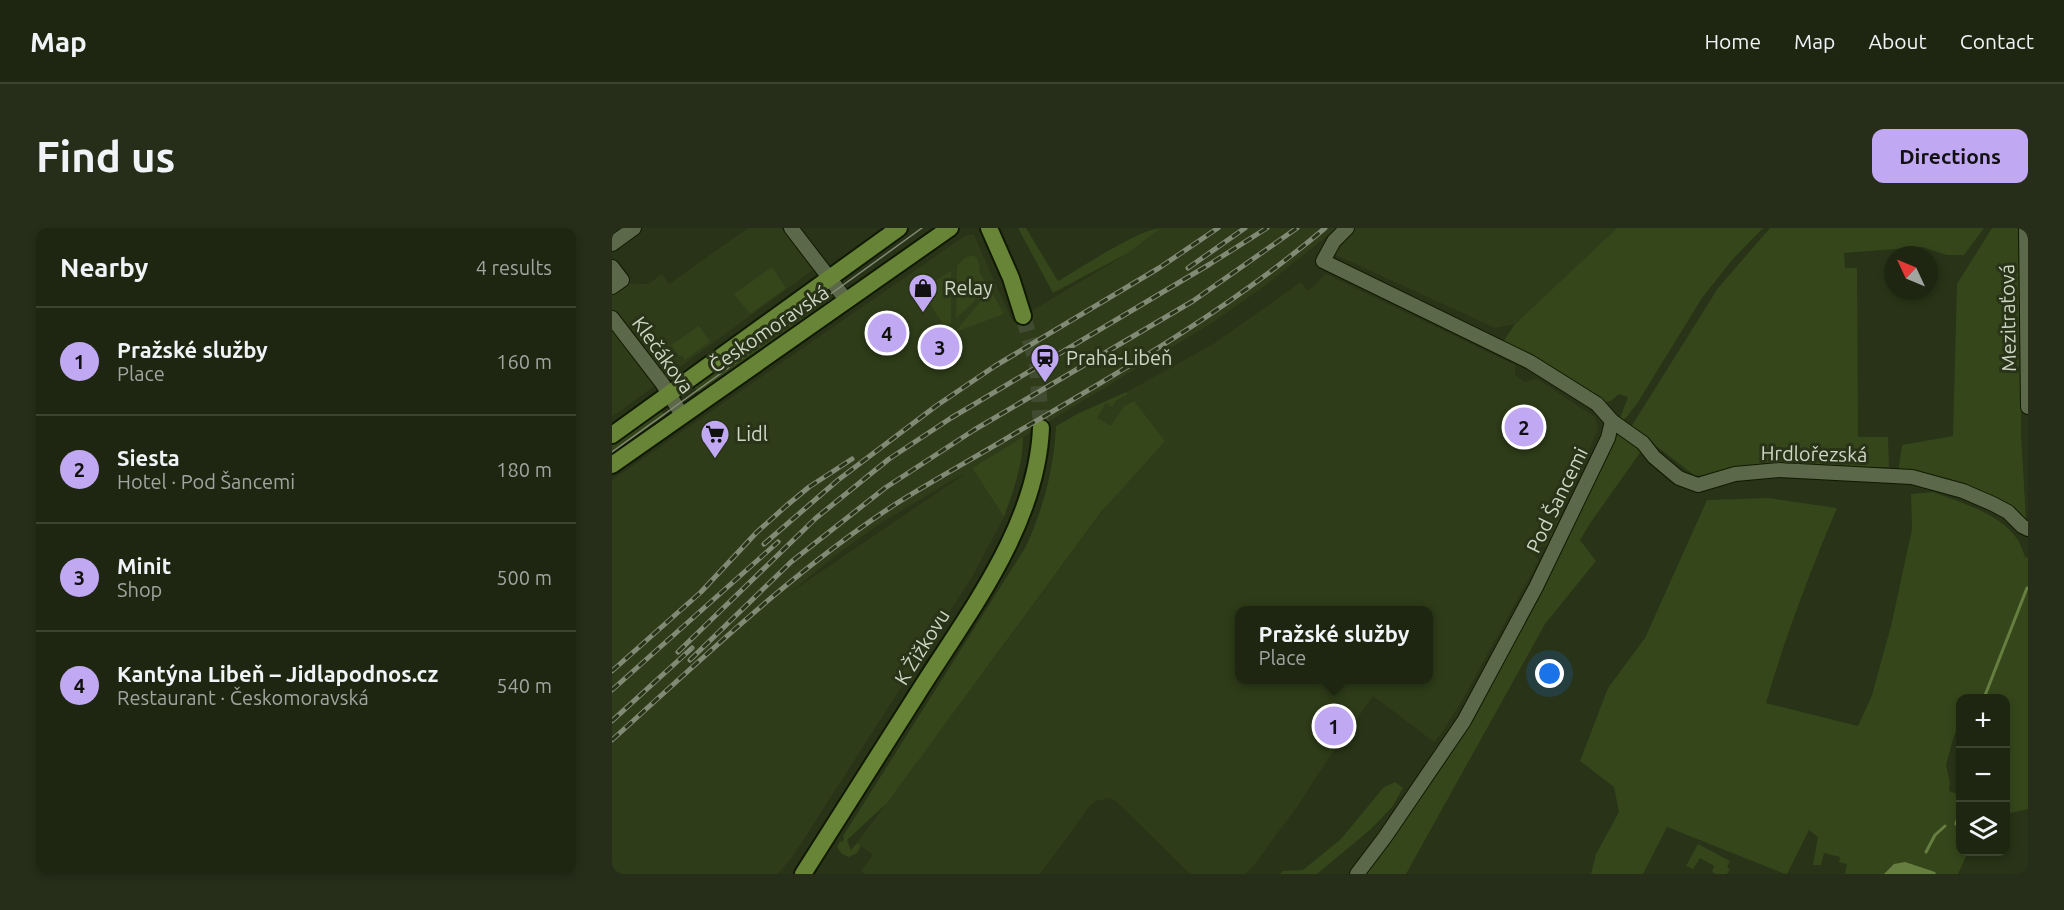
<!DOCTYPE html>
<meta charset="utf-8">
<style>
body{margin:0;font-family:Ubuntu,sans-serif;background:#262e1a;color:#f1f3f6}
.controls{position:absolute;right:18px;bottom:18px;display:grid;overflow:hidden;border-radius:12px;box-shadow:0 3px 9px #0003}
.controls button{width:54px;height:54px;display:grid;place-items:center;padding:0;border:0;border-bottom:2px solid #3c4331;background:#1e2611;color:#f1f3f6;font:30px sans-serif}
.compass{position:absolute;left:1272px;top:18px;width:54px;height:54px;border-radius:50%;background:#1e2611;box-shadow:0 3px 9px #0003;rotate:314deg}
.you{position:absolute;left:938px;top:446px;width:21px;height:21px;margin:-15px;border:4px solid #fff;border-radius:50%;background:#1a73e8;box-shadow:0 0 0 9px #1a73e833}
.badge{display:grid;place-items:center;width:39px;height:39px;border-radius:50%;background:#c0a8f3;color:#111;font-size:20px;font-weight:700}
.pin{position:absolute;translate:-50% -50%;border:3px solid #fff;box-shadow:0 2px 6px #0006}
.popup{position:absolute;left:623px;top:378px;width:198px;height:78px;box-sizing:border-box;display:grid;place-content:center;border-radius:12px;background:#1e2611;filter:drop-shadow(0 2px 4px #0005);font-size:20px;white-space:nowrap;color:#a1a59f}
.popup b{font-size:22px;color:#f1f3f6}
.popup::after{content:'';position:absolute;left:50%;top:100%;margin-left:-12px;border:12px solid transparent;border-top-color:#1e2611}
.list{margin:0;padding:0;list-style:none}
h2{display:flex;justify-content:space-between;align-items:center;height:78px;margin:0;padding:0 24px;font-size:26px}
h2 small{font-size:20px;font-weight:400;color:#a1a59f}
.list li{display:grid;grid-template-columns:39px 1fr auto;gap:18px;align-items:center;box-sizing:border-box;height:108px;padding:0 24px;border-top:2px solid #3c4331}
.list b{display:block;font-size:22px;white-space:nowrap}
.list p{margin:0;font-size:20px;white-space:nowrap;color:#a1a59f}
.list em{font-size:20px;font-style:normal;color:#a1a59f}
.icon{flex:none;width:33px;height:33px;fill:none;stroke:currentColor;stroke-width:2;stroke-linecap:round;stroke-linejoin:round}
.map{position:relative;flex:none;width:1416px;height:646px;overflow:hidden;border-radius:12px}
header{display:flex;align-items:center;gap:36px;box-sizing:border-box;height:84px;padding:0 30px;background:#1e2611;border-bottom:2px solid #3c4331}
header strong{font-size:28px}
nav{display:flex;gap:33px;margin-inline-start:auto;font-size:21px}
.intro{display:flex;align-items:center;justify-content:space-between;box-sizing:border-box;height:144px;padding:0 36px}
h1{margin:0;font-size:42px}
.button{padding:15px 27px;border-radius:12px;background:#c0a8f3;color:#111;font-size:21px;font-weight:700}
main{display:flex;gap:36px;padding:0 36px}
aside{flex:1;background:#1e2611;border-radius:12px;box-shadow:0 3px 9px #0003}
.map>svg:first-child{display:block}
.built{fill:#2e3c19;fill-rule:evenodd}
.green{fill:#35461b}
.water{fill:#667f40}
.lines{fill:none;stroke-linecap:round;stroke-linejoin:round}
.stream{stroke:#667f40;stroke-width:3}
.major-tunnel{stroke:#414b31;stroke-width:16;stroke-dasharray:16 8;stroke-linecap:butt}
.minor-casing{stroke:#101a01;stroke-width:16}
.major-casing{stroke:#101a01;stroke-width:20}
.minor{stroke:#5b684a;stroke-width:14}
.major{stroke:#688437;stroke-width:16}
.tram{stroke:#818a74;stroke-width:1.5}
.rail-casing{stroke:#818a74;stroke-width:5}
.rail{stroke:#283317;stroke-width:3;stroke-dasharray:9;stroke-linecap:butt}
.labels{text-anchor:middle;stroke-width:6;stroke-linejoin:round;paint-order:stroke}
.poi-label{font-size:20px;fill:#cfd6c5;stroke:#283317;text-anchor:start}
.street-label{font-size:20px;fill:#cfd6c5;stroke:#283317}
</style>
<header>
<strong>Map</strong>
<nav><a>Home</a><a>Map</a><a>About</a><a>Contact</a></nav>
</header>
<div class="intro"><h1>Find us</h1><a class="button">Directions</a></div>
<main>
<aside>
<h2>Nearby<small>4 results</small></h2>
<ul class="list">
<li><span class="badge">1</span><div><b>Pražské služby</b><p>Place</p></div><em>160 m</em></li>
<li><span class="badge">2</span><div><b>Siesta</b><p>Hotel · Pod Šancemi</p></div><em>180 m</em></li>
<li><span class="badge">3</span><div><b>Minit</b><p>Shop</p></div><em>500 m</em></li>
<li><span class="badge">4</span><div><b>Kantýna Libeň – Jidlapodnos.cz</b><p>Restaurant · Českomoravská</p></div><em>540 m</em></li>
</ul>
</aside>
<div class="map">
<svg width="1416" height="646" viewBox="0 0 1416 646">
<rect width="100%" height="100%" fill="#283317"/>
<g class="built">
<path d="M136,0H169L201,42L0,189V55L36,56L50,46L57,56Z"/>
<path d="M549,0H725L653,58L600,95L360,240L392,289L360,349L181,628L166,646H0V252L354,7H362L401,94L516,25ZM351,246V247L179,364L223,328L269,295Z"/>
<path d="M743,0H1005L903,96L883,100L724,27L723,24L727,15Z"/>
<path d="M714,46L903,137V147L907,150L913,154L924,150L983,189L986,201L935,320L931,318L926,320L923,328L927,332L851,471L829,506L822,514L761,468L718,528L687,576L643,636L633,646H578L505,574L498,570L484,573L478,578L428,646H253L249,643L261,627L245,615L501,269L513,178L499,199L484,190L494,175L504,173L516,166L515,164L601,116L689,54L696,63ZM628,382H816V452H628Z"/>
</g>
<g class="green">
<path d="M406,0H414L446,53C467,41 529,0 549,0L516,25L441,65Z"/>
<path d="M1005,0H1151L1120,32L1090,70L1026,174L1014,190L1006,195L1016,169L1007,166L999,173L992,174L891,114L903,96Z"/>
<path d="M1158,0H1372L1352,27H1335L1310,19L1232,25L1233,40H1245L1246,209H1276L1277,239L1139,240L1089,248L1082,247L1019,199L1106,60Z"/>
<path d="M1380,0H1409V205L1414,291L1371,265L1335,250L1286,245L1290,217L1341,208L1345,56Z"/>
<path d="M362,27L365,30L368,39L367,43L374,56L360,76L344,90L345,38L353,30Z"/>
<path d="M160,39L174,60L138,86L122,66Z"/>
<path d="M337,44H339V95L333,99L314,70L319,66L315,58Z"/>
<path d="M213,60L220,71L88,167L80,156Z"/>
<path d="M377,63H379L392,86L343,104Z"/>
<path d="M87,98L98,114L71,133L72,130L70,127L68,129L59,117Z"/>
<path d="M514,164L516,166L504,173L500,179L494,175L485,190L499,198L512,178L522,173L553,213L490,283L275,575L235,612L239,622L245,615L249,618L245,625L237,629L230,626L225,619L228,613L230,614L232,611L231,608L413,320C431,282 442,241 444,198L467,185Z"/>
<path d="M47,180L55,190L0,231V215Z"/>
<path d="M1006,203L1030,222L979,294L968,312L984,333L933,396L794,646H754L855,499L927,370Z"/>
<path d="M411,209C411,238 401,263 392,289L360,240Z"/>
<path d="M1321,264C1350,275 1388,285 1406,312C1409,317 1411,323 1413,329L1416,330V581L1394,586V470H1348V495L1342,508L1334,537L1338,555L1337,563L1348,567V565V624H1356L1346,646H1233L1235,636L1227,634L1228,629L1212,625L1209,637H1201L1206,609L1197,602L1175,646H1173L1055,599L1031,646H979L984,626L1007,584L1002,559L968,533L996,460L1033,410L1095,272L1156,270L1225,280C1198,344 1173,409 1154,475L1246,498L1260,467L1280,394L1300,301L1299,266Z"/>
<path d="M783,554L791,560L780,579L759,601L705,646H668L671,643L691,642L729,611L772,559Z"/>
<path d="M1086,616L1118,633L1115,639L1118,641L1115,646H1104L1100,644L1102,638L1088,630L1081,641L1074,638Z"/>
</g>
<path class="water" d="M1293,634L1323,644L1324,646H1272L1282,636Z"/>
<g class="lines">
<g class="stream">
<path d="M1372,470L1415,360"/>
<path d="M1344,596L1348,582"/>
<path d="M1314,624L1323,607L1333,598"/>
</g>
<path class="major-tunnel" d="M411,88L425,136L429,200"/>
<g class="minor-casing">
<g id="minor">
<path d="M179,0L235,73"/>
<path d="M735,0L722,13L711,33L918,134L985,176L1000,193L1031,215L1042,229L1067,250L1086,257L1123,246L1167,242L1300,249L1351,263L1381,276L1396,284L1410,298L1416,301"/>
<path d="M1414,0L1416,179"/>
<path d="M0,16L22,0"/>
<path d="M0,39L10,52L0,59"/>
<path d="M0,90L50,155L70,187"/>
<path d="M745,646L773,609L852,493L924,359L996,210L1000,193"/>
</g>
</g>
<g class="major-casing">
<g id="major">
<path d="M377,0L399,50L411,88"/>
<path d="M0,207L287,0"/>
<path d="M0,237L338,0"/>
<path d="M191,646C231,583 271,520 311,457C360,380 425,295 429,200"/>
</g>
</g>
<use href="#minor" class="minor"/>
<use href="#major" class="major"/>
<path class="tram" d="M0,224L310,0"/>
<g class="rail-casing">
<g id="rail">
<path d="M576,40L633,0"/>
<path d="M152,316L226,252L324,178L383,138L547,40L606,0"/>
<path d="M66,424L204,290L277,231L339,190L598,36L655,0"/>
<path d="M78,432L179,334L273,260L362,202L581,73L685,0"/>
<path d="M0,443L89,364L145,304L174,278L197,259L240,231"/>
<path d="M0,462L166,314"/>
<path d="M0,493L80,420"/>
<path d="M0,512C91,430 180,344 282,277C323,251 366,228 407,203C513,141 619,80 713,0"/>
</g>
</g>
<use href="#rail" class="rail"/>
</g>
<defs>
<g id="shop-pin" transform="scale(1.5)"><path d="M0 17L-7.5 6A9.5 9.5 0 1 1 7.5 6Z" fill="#c0a8f3" stroke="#283317"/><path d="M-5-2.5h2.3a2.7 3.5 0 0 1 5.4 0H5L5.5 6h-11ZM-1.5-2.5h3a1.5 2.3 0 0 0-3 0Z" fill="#111"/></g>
<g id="station-pin" transform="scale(1.5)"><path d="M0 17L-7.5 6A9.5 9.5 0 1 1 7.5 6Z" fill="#c0a8f3" stroke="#283317"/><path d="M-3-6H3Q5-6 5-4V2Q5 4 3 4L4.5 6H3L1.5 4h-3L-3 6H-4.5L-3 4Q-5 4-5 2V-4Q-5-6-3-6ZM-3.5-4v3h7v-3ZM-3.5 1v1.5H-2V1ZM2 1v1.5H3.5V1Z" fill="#111"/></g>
<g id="supermarket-pin" transform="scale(1.5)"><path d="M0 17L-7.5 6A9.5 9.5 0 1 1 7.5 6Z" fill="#c0a8f3" stroke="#283317"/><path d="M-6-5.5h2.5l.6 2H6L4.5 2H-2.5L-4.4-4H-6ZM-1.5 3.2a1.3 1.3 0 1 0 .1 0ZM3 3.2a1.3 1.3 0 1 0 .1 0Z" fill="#111"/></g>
</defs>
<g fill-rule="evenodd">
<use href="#shop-pin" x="311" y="60"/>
<use href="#station-pin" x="433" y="130"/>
<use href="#supermarket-pin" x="103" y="206"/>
</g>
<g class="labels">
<g class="poi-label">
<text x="332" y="67">Relay</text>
<text x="454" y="137">Praha-Libeň</text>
<text x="124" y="213">Lidl</text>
</g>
<g class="street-label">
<text transform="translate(1396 90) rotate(-91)" y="7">Mezitraťová</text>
<text transform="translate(157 101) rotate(-34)" y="7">Českomoravská</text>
<text transform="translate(51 127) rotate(54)" y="7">Klečákova</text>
<text transform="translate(1202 226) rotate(1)" y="7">Hrdlořezská</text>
<text transform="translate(945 272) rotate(-64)" y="7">Pod Šancemi</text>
<text transform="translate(310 419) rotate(-58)" y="7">K Žižkovu</text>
</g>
</g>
</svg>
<div class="controls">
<button>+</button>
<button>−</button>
<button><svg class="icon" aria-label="layers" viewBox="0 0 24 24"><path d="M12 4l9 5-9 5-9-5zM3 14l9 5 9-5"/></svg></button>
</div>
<svg class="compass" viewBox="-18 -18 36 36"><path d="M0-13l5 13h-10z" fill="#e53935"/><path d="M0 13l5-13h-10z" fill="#a1a59f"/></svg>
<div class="you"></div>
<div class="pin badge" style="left:722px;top:498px">1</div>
<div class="popup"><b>Pražské služby</b>Place</div>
<div class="pin badge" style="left:912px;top:199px">2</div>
<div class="pin badge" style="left:328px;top:119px">3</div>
<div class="pin badge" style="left:275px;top:105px">4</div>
</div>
</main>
